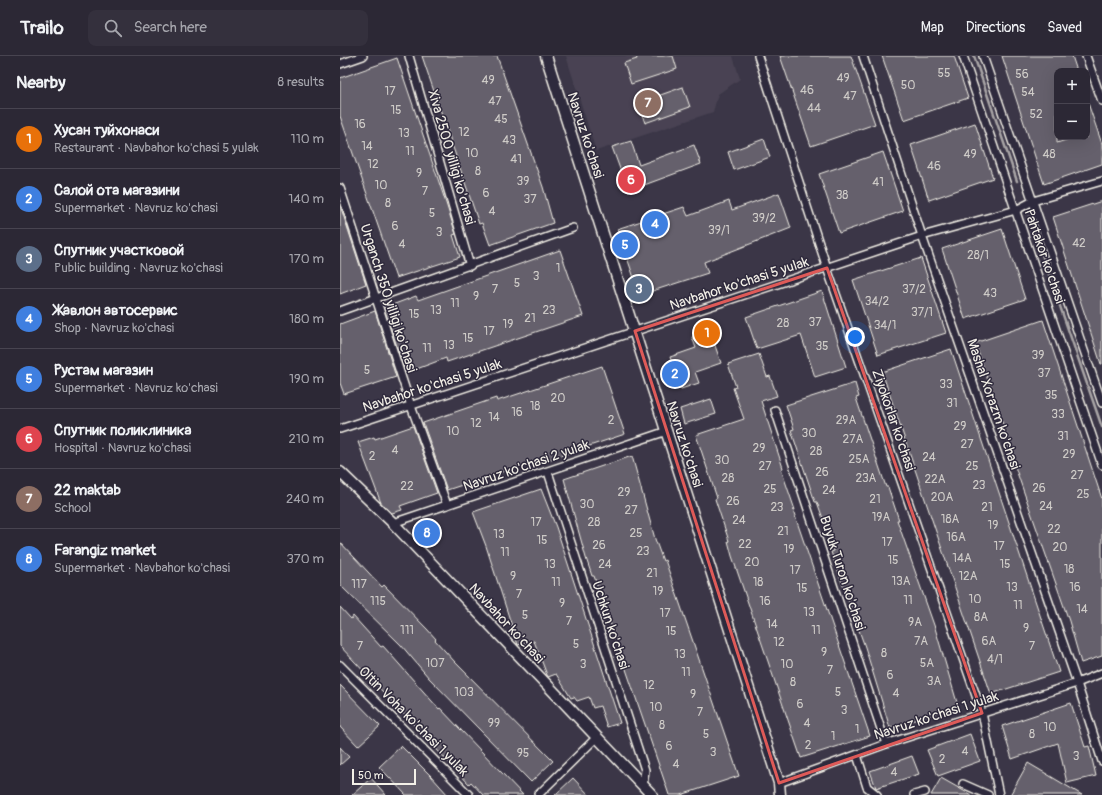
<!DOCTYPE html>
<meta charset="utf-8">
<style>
body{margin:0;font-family:Pangolin,sans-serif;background:#34303d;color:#f1f3f6}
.controls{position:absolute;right:12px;top:12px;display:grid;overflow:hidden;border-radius:8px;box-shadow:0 4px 16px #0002}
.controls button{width:36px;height:36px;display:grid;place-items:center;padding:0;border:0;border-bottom:1px solid #484450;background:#2c2835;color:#f1f3f6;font:20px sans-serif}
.scale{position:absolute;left:12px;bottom:10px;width:64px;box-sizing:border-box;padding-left:4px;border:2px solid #f4f1e8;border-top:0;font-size:11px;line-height:14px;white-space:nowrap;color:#f4f1e8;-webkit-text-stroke:3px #2f2a3d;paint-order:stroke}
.you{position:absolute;left:515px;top:281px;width:14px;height:14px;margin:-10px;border:3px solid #fff;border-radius:50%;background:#1a73e8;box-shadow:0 0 0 6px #1a73e833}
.badge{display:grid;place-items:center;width:26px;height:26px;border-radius:50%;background:#ff9aa2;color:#fff;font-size:13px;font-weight:700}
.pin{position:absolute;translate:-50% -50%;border:2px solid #fff;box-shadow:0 1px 4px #0006}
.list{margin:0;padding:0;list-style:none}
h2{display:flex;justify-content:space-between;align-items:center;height:52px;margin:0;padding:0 16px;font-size:17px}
h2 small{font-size:13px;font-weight:400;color:#a6a6ad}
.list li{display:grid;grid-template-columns:26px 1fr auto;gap:12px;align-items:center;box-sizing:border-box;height:60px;padding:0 16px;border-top:1px solid #484450}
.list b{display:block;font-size:15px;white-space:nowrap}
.list p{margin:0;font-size:13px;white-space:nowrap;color:#a6a6ad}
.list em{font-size:13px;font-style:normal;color:#a6a6ad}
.icon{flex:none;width:22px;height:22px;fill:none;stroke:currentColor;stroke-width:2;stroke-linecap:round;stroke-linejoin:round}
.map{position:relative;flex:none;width:762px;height:739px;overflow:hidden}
header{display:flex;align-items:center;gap:24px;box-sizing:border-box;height:56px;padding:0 20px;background:#2c2835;border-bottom:1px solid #484450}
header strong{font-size:19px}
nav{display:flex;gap:22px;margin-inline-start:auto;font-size:14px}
.search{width:280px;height:36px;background:#34303d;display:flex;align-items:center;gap:10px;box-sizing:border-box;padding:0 14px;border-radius:8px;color:#a6a6ad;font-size:15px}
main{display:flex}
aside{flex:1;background:#2c2835}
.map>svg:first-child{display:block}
.built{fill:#484352}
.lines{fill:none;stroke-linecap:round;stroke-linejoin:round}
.stream{stroke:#aaa6a7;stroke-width:2.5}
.building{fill:#65616c;stroke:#f4f1e8}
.street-casing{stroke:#f4f1e8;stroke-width:10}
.secondary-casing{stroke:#f4f1e8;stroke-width:13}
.street{stroke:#2f2a3d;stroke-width:7}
.secondary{stroke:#2f2a3d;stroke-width:10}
.marked{fill:none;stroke:#de5a58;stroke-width:3;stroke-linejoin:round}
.labels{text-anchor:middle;stroke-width:3;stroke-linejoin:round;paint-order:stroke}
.number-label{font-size:12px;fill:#d0cdc9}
.street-label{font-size:14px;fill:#f4f1e8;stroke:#2f2a3d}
</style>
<header>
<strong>Trailo</strong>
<div class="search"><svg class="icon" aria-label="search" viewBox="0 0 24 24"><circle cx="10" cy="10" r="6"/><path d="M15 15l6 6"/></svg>Search here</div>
<nav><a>Map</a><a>Directions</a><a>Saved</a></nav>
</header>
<main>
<aside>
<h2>Nearby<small>8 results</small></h2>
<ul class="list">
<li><span class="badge" style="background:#e8710a">1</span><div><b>Хусан туйхонаси</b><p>Restaurant · Navbahor ko'chasi 5 yulak</p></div><em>110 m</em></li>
<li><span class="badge" style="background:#3f7fe0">2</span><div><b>Салой ота магазини</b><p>Supermarket · Navruz ko'chasi</p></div><em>140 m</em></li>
<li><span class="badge" style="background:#5c6f8a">3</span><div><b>Спутник участковой</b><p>Public building · Navruz ko'chasi</p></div><em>170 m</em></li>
<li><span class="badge" style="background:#3f7fe0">4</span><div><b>Жавлон автосервис</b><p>Shop · Navruz ko'chasi</p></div><em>180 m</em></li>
<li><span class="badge" style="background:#3f7fe0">5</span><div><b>Рустам магазин</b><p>Supermarket · Navruz ko'chasi</p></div><em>190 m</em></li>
<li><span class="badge" style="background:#e0444e">6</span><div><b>Спутник поликлиника</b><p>Hospital · Navruz ko'chasi</p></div><em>210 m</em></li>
<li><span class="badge" style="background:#8d6e63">7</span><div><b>22 maktab</b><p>School</p></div><em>240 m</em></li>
<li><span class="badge" style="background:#3f7fe0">8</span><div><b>Farangiz market</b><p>Supermarket · Navbahor ko'chasi</p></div><em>370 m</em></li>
</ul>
</aside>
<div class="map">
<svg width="762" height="739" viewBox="0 0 762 739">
<rect width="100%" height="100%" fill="#3b3647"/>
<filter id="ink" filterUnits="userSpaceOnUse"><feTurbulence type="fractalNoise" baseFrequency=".025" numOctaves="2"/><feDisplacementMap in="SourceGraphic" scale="8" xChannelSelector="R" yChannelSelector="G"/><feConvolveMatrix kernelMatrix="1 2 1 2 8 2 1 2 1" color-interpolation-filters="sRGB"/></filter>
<g filter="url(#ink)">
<path class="built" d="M226,0H393L400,23L378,38L373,56L256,95Z"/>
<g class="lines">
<g class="stream">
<path d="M634,0L677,125"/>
<path d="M689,161L762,371"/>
</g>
</g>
<g class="building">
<path d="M82,0H157L203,131L213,167L150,189L142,167L139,168Z"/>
<path d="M296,0H333L337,13L291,28L284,7L297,3Z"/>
<path d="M440,0H511L535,68L471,90Z"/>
<path d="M542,0H614L628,42L564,64Z"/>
<path d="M662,0H732L737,15H717V87L735,81H747L748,47L762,88V108L704,128Z"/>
<path d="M57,2L103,138L116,178L113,179L120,201L56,222L0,60V22Z"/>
<path d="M343,31L350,51L305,67L298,47Z"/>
<path d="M635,67L653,122L589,144L571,89Z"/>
<path d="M424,83L430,101L394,114L388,96Z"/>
<path d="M291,85L299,109L354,89L361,108L288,135L272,91Z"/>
<path d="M543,96L563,155L499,177L479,118Z"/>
<path d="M439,137L451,172L364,206L368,217L300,239L277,173L344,151L348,160L389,145L392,154Z"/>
<path d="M762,145V308H761L713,161Z"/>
<path d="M0,149L26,228L0,238Z"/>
<path d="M662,173L685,243L625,263L602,193Z"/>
<path d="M220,194L243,260L107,306L106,302L66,317L44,252L76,240L78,244Z"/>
<path d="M581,202L606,277L538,299L513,224Z"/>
<path d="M482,235L506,311L475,321L461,279L417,293L406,261Z"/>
<path d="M35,255L56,321L4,338L0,327V268Z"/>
<path d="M703,264L762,443V600L741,607L729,565L673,405L668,390L670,389L635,287Z"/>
<path d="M370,275L381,307L355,316L359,327L341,333L330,301L356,292L352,281Z"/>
<path d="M611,293L719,616L651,638L542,316Z"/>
<path d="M419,298L427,321L430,320L437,340L421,345L443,412L441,413L455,454H453L530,680L461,702L392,500L388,485H389L375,443L377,442L356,379L404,363L393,332L396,331L388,308Z"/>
<path d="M262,310L285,378L187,411L186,408L107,434L83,367L156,342L157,345Z"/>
<path d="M515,327L519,341L516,342L546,431H548L559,464H557L595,572L618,650L550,672L525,591L491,496L494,495L485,468L477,446H475L451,374L454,373L446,349Z"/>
<path d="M371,343L376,358L344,368L340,353Z"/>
<path d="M73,370L97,437L60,450L62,454L52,457L41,447L18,386L34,381L35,383Z"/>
<path d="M292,400L315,483L323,505L325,504L399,720L341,739H329L323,721L254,520H252L246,502L224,423Z"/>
<path d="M201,433L216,471L280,667L267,671L260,650L253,652L249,641L237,645L234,641L231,642L216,618L208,621L207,619L194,585L178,589L146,490L133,456Z"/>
<path d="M0,486L42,531L44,529L87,573L96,583L95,584L114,605L213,705L191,726L89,622L61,589L0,529Z"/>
<path d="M0,551L11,563L13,560L41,591L43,590L99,653L100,652L183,739H143L131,726L129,728L0,590Z"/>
<path d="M0,629L40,670L18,690L0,671Z"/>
<path d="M731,647L745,691L749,690L756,720L727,727L718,687L672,703L662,670Z"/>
<path d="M630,678L640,705L598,720L587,694Z"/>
<path d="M61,690L91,720L108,739H66L49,721L39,711Z"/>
<path d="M0,691L9,701L0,709Z"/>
<path d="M572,700L579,718L536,732L530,715Z"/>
<path d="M688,707L705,717L742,739H670Z"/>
<path d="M31,722L46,739H12Z"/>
<path d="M233,722L249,739H215Z"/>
<path d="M601,722L631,739H591Z"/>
</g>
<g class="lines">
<g class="street-casing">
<g id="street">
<path d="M69,0L130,210"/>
<path d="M418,0L487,212L642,657L659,739"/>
<path d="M523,0L582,180L737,627L762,705"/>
<path d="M623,0L762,409"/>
<path d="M643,0L762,347"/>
<path d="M746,0L762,45"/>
<path d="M0,8L23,0"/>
<path d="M0,132L71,350L107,449"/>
<path d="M0,255L233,172"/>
<path d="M435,354L546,688"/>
<path d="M0,373L582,180L676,154L693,145L762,125"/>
<path d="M208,416L305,714L303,731"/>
<path d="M53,467L327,375"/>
<path d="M0,609L129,739"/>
<path d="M517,699L527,731L537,739"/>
<path d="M439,727L546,688L737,627L762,617"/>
<path d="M623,728L648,739"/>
<path d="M198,739L256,682"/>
<path d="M574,739L585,736"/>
</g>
</g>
<g class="secondary-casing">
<g id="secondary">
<path d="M206,0L439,727L440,739"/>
<path d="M0,416L53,467L312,739"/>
</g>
</g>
<use href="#street" class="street"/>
<use href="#secondary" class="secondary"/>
</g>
</g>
<path class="marked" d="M487,212L642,657L439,727L295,275Z"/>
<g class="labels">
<g class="number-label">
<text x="604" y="21">55</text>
<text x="682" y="22">56</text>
<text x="503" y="26">49</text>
<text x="148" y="28">49</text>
<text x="568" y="33">50</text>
<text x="467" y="38">46</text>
<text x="50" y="39">17</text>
<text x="688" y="40">54</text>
<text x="510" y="44">47</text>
<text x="155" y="49">47</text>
<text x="474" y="56">44</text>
<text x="56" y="58">15</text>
<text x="696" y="62">52</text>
<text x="161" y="67">45</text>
<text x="20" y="72">16</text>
<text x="124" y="80">12</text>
<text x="64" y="81">13</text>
<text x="169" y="88">43</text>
<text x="27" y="94">14</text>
<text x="70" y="99">11</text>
<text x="132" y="101">10</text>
<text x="630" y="102">49</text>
<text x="709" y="102">48</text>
<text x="176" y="107">41</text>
<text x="33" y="112">12</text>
<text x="594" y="114">46</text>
<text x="138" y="119">8</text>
<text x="79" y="121">9</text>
<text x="183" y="129">39</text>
<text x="538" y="130">41</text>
<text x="41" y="133">10</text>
<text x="85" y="139">7</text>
<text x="146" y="141">6</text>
<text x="502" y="143">38</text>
<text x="190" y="147">37</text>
<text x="48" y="151">8</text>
<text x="152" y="159">4</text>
<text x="92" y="161">5</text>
<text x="424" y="166">39/2</text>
<text x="55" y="174">6</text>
<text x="379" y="178">39/1</text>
<text x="99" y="180">3</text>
<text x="739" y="191">42</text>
<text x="62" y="192">4</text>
<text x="638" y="203">28/1</text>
<text x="218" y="216">1</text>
<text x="196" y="224">3</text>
<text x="177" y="231">5</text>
<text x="155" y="237">7</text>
<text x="574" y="237">37/2</text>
<text x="650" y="241">43</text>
<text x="136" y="244">9</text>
<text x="537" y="249">34/2</text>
<text x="115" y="251">11</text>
<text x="96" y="258">13</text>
<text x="209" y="258">23</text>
<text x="582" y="260">37/1</text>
<text x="74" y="262">15</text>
<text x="190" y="266">21</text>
<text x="475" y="270">37</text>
<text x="443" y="271">28</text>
<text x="168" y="272">19</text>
<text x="545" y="273">34/1</text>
<text x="149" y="279">17</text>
<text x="128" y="286">15</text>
<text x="109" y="293">13</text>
<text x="482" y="294">35</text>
<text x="87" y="296">11</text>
<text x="698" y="303">39</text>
<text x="27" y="318">5</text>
<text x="704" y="321">37</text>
<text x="606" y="332">33</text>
<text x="711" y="343">35</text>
<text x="218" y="346">20</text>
<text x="612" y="351">31</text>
<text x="195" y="354">18</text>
<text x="177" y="360">16</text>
<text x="718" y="362">33</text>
<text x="154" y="365">14</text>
<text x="271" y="368">2</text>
<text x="506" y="368">29A</text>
<text x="136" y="371">12</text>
<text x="620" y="374">29</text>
<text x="113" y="379">10</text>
<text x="469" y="381">30</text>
<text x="723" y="384">31</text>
<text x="513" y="387">27A</text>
<text x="627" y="392">27</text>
<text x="419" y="396">29</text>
<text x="55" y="398">4</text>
<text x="476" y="399">28</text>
<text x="729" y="402">29</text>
<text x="32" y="404">2</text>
<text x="589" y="405">24</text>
<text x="519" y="407">25A</text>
<text x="382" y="408">30</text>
<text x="425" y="414">27</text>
<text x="632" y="414">25</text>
<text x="482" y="420">26</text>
<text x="737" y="423">27</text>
<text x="388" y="426">28</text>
<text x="526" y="426">23A</text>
<text x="595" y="427">22A</text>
<text x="639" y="433">23</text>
<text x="67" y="434">22</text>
<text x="699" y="436">26</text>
<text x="430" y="437">25</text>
<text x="489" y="438">24</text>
<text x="284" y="440">29</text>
<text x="743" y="442">25</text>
<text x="602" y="445">20A</text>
<text x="535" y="447">21</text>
<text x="393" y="449">26</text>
<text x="247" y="452">30</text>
<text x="706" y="454">24</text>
<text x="437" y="455">23</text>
<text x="647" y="455">21</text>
<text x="291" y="458">27</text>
<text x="541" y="465">19A</text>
<text x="610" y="467">18A</text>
<text x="399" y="468">24</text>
<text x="196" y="470">17</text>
<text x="254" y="470">28</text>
<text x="653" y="473">19</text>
<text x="714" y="477">22</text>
<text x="443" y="479">21</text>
<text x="296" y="481">25</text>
<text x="159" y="482">13</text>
<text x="616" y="485">16A</text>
<text x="202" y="488">15</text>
<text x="547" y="490">17</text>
<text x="405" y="492">22</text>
<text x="259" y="493">26</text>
<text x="659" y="494">17</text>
<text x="720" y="495">20</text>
<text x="449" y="497">19</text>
<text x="303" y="499">23</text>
<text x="165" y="500">11</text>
<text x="622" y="506">14A</text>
<text x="553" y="508">15</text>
<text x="412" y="510">20</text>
<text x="210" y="512">13</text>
<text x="265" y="512">24</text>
<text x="665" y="512">15</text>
<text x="729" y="517">18</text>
<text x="455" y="518">17</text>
<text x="312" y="521">21</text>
<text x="173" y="524">9</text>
<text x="628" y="524">12A</text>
<text x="561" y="529">13A</text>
<text x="216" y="530">11</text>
<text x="418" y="530">18</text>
<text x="19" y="532">117</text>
<text x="672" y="535">13</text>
<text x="735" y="535">16</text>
<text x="462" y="536">15</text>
<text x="318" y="539">19</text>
<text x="179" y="542">7</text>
<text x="635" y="547">10</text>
<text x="568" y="548">11</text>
<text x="38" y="549">115</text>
<text x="425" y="549">16</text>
<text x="222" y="551">9</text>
<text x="678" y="553">11</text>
<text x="742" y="557">14</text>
<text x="469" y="560">13</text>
<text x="325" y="561">17</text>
<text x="185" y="563">5</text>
<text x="641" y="565">8A</text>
<text x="229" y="569">7</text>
<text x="575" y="570">9A</text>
<text x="432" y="572">14</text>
<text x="686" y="576">9</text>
<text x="67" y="578">111</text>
<text x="476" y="578">11</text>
<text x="331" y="579">15</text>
<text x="581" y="589">7A</text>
<text x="649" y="589">6A</text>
<text x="439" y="590">12</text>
<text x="236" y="592">5</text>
<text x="20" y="594">7</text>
<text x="692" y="594">7</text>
<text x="484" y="600">9</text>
<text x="544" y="601">8</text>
<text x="340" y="602">13</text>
<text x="655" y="607">4/1</text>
<text x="95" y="611">107</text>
<text x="587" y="611">5A</text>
<text x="243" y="612">3</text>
<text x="447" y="612">10</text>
<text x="490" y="618">7</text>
<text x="346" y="620">11</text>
<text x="550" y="623">6</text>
<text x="594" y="629">3A</text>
<text x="453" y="630">8</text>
<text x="309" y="633">12</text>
<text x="124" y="640">103</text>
<text x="498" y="640">5</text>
<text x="556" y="641">4</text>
<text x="353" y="642">9</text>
<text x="460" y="652">6</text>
<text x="316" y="655">10</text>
<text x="504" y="658">3</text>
<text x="360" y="660">7</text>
<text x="154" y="671">99</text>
<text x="467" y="671">4</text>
<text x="322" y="673">8</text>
<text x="710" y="675">10</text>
<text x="517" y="677">1</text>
<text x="366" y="682">5</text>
<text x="692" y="682">8</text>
<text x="493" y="684">1</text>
<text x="468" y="693">2</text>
<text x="329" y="694">6</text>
<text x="625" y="699">4</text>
<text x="373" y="700">3</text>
<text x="183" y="701">95</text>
<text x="736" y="704">3</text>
<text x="602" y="707">2</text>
<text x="336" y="712">4</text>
<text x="554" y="720">4</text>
</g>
<g class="street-label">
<text transform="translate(246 79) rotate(72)" y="5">Navruz ko'chasi</text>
<text transform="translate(112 101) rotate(74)" y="5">Xiva 2500 yilligi ko'chasi</text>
<text transform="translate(705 200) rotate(71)" y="5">Pahtakor ko'chasi</text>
<text transform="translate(399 227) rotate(-18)" y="5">Navbahor ko'chasi 5 yulak</text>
<text transform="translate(49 242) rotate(72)" y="5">Urganch 350 yilligi ko'chasi</text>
<text transform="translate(92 329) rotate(-18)" y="5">Navbahor ko'chasi 5 yulak</text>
<text transform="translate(654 348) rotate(71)" y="5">Mashal Xorazm ko'chasi</text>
<text transform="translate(554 364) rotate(71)" y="5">Ziyokorlar ko'chasi</text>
<text transform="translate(345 388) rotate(72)" y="5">Navruz ko'chasi</text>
<text transform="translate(186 409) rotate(-19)" y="5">Navruz ko'chasi 2 yulak</text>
<text transform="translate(503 517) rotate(72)" y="5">Buyuk Turon ko'chasi</text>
<text transform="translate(167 567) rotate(47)" y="5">Navbahor ko'chasi</text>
<text transform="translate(271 569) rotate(72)" y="5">Uchkun ko'chasi</text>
<text transform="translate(596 659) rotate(-18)" y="5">Navruz ko'chasi 1 yulak</text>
<text transform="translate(74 665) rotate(45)" y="5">Oltin Voha ko'chasi 1 yulak</text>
</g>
</g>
</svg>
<div class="controls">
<button>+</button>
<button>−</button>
</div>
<div class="scale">50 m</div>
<div class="you"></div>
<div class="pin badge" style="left:367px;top:277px;background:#e8710a">1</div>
<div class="pin badge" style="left:335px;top:318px;background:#3f7fe0">2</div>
<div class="pin badge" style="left:299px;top:233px;background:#5c6f8a">3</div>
<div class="pin badge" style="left:315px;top:168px;background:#3f7fe0">4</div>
<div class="pin badge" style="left:285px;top:189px;background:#3f7fe0">5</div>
<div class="pin badge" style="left:291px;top:124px;background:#e0444e">6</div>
<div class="pin badge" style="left:308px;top:47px;background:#8d6e63">7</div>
<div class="pin badge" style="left:87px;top:477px;background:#3f7fe0">8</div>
</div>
</main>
